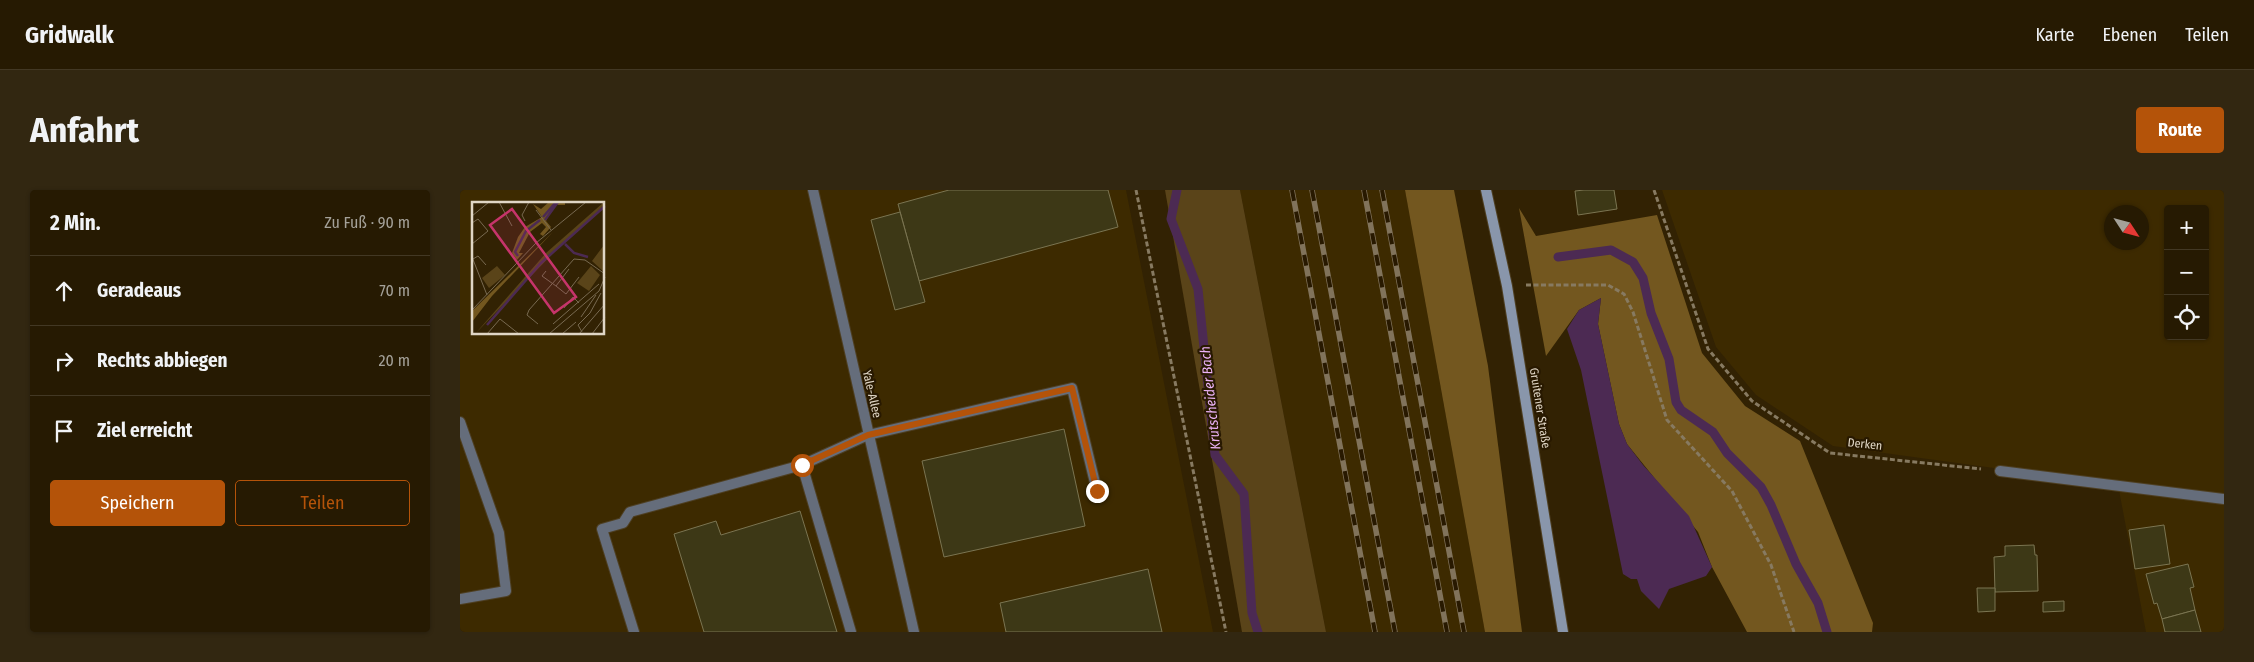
<!DOCTYPE html>
<html lang="de">
<meta charset="utf-8">
<style>
body{margin:0;font-family:"Fira Sans Condensed",sans-serif;background:#322711;color:#f1f3f6}
.controls{position:absolute;right:15px;top:15px;display:grid;overflow:hidden;border-radius:5px;box-shadow:0 1px 4px #0004}
.controls button{width:45px;height:45px;display:grid;place-items:center;padding:0;border:0;border-bottom:1px solid #423824;background:#261a02;color:#f1f3f6;font:25px sans-serif}
.compass{position:absolute;left:1644px;top:15px;width:45px;height:45px;border-radius:50%;background:#261a02;box-shadow:0 1px 4px #0004;rotate:126deg}
.stop{position:absolute;width:15px;height:15px;margin:-11px;border:4px solid #b45309;border-radius:50%;background:#fff}
.stop.end{background:#b45309;border-color:#fff;box-shadow:0 1px 5px #0008}
.list{margin:0;padding:0;list-style:none}
h2{display:flex;justify-content:space-between;align-items:center;height:65px;margin:0;padding:0 20px;font-size:21px}
h2 small{font-size:16px;font-weight:400;color:#a4a199}
.list li{display:grid;grid-template-columns:32px 1fr auto;gap:15px;align-items:center;box-sizing:border-box;height:70px;padding:0 20px;border-top:1px solid #423824}
.list b{display:block;font-size:19px;white-space:nowrap}
.list em{font-size:16px;font-style:normal;color:#a4a199}
.actions{display:flex;gap:10px;padding:15px 20px}
.actions a{flex:1;padding:11px 0;border:1px solid #b45309;border-radius:5px;text-align:center;font-size:18px;color:#b45309}
.actions .main{background:#b45309;color:#fff}
.icon{flex:none;width:28px;height:28px;fill:none;stroke:currentColor;stroke-width:2;stroke-linecap:round;stroke-linejoin:round}
.map{position:relative;flex:none;width:1764px;height:442px;overflow:hidden;border-radius:5px}
header{display:flex;align-items:center;gap:30px;box-sizing:border-box;height:70px;padding:0 25px;background:#261a02;border-bottom:1px solid #423824}
header strong{font-size:24px}
nav{display:flex;gap:28px;margin-inline-start:auto;font-size:18px}
.intro{display:flex;align-items:center;justify-content:space-between;box-sizing:border-box;height:120px;padding:0 30px}
h1{margin:0;font-size:35px}
.button{padding:12px 22px;border-radius:5px;background:#b45309;color:#fff;font-size:18px;font-weight:700}
main{display:flex;gap:30px;padding:0 30px}
aside{flex:1;background:#261a02;border-radius:5px;box-shadow:0 1px 4px #0004}
.map>svg:first-child{display:block}
.built{fill:#3d2a00;fill-rule:evenodd}
.green{fill:#5a4419}
.forest{fill:#73571f}
.water{fill:#4c2a53}
.lines{fill:none;stroke-linecap:round;stroke-linejoin:round}
.stream{stroke:#4c2a53;stroke-width:9}
.building{fill:#3d3816;stroke:#7b7552}
.lane-casing{stroke:#4e3f22;stroke-width:12}
.street-casing{stroke:#4e3f22;stroke-width:12}
.secondary-casing{stroke:#4e3f22;stroke-width:12}
.path{stroke:#877a61;stroke-width:3;stroke-dasharray:5 2.5;stroke-linecap:butt}
.lane{stroke:#656d7b;stroke-width:10}
.street{stroke:#656d7b;stroke-width:10}
.secondary{stroke:#8996ab;stroke-width:10}
.rail-casing{stroke:#81735b;stroke-width:5.5}
.rail{stroke:#281900;stroke-width:4;stroke-dasharray:11;stroke-linecap:butt}
.route{stroke:#b45309;stroke-width:6}
.labels{text-anchor:middle;stroke-width:4.5;stroke-linejoin:round;paint-order:stroke}
.street-label{font-size:12px;fill:#e0d6c5;stroke:#281900}
.water-label{font-size:14px;font-style:italic;fill:#edb4f9;stroke:#281900}
.inset-river{fill:none;stroke:#4c2a53;stroke-width:2.5}
.inset-road{fill:none;stroke:#786a51;stroke-width:1}
.view{fill:#c6346b;fill-opacity:0.15;stroke:#c6346b;stroke-width:2.5}
.inset-edge{fill:none;stroke:#e0d6c5;stroke-width:2.5}
</style>
<header>
<strong>Gridwalk</strong>
<nav><a>Karte</a><a>Ebenen</a><a>Teilen</a></nav>
</header>
<div class="intro"><h1>Anfahrt</h1><a class="button">Route</a></div>
<main>
<aside>
<h2>2 Min.<small>Zu Fuß · 90 m</small></h2>
<ul class="list">
<li><svg class="icon" aria-label="ahead" viewBox="0 0 24 24"><path d="M12 20V5M6 11l6-6 6 6"/></svg><div><b>Geradeaus</b></div><em>70 m</em></li>
<li><svg class="icon" aria-label="right" viewBox="0 0 24 24"><path d="M7 20v-9h11M14 6l5 5-5 5"/></svg><div><b>Rechts abbiegen</b></div><em>20 m</em></li>
<li><svg class="icon" aria-label="arrive" viewBox="0 0 24 24"><path d="M6 21V4h12l-3 4 3 4H6"/></svg><div><b>Ziel erreicht</b></div></li>
</ul>
<div class="actions"><a class="main">Speichern</a><a>Teilen</a></div>
</aside>
<div class="map">
<svg width="1764" height="442" viewBox="0 0 1764 442">
<rect width="100%" height="100%" fill="#322203"/>
<g class="built">
<path d="M0,0H666L753,442H0ZM14,14H144V144H14Z"/>
<path d="M780,0H945L1025,442H866Z"/>
<path d="M1202,0H1764V442H1686L1658,295L1373,256L1296,205L1256,157ZM1708,19H1745V146H1708ZM1652,22H1682V52H1652Z"/>
</g>
<path class="green" d="M705,0H780L866,442H782Z"/>
<g class="forest">
<path d="M945,0H994L1028,176L1062,442H1025Z"/>
<path d="M1059,18L1076,46L1197,25L1242,163L1285,216L1340,251L1413,433L1412,442H1287L1252,377L1238,342L1167,254L1159,234L1138,134L1141,108L1119,120L1086,166Z"/>
</g>
<path class="water" d="M1141,108L1138,134L1159,234L1167,254L1183,275L1229,326L1252,377L1246,386L1209,399L1199,419L1181,401L1177,389H1171L1163,384L1121,180L1107,139L1119,120Z"/>
<g class="lines">
<g class="stream">
<path d="M717,0L711,29L738,99L755,265L784,304L792,423L798,442"/>
<path d="M1098,67L1151,60L1173,72L1183,88L1191,123L1209,169L1216,212L1221,220L1253,242L1267,263L1301,297L1311,315L1336,374L1358,413L1367,442"/>
</g>
</g>
<g class="building">
<path d="M489,0H648L658,37L459,91L438,14Z"/>
<path d="M1124,0H1154L1157,19L1118,25L1115,1Z"/>
<path d="M440,22L465,112L435,120L411,30Z"/>
<path d="M604,239L625,336L484,367L462,271Z"/>
<path d="M340,321L377,442H244L214,344L256,331L261,345Z"/>
<path d="M1704,335L1710,374L1675,379L1669,340Z"/>
<path d="M1574,355L1575,365H1577L1578,401L1535,402L1534,367L1545,366V356Z"/>
<path d="M1728,374L1734,397L1730,398L1735,420L1702,429L1697,413L1694,414L1686,384Z"/>
<path d="M688,379L702,442H546L540,413Z"/>
<path d="M1517,398H1535V421L1518,422Z"/>
<path d="M1604,411V421L1583,422V412Z"/>
<path d="M1735,420L1741,442H1705L1702,429Z"/>
</g>
<g class="lines">
<g class="lane-casing">
<g id="lane">
<path d="M0,232L39,343L46,401L0,409"/>
<path d="M1540,281L1764,309"/>
<path d="M174,442L142,339L163,333L170,322L342,275"/>
<path d="M391,442L342,275L408,245L612,198L637,301"/>
</g>
</g>
<g class="street-casing">
<path id="street" d="M353,0L454,442"/>
</g>
<g class="secondary-casing">
<path id="secondary" d="M1026,0L1047,96L1103,442"/>
</g>
<g class="path">
<path d="M676,0L766,442"/>
<path d="M1194,0L1248,159L1292,211L1370,263L1521,279"/>
<path d="M1066,95H1148L1164,104L1173,122L1207,230L1272,301L1311,375L1334,442"/>
</g>
<use href="#lane" class="lane"/>
<use href="#street" class="street"/>
<use href="#secondary" class="secondary"/>
<g class="rail-casing">
<g id="rail">
<path d="M832,0L915,442"/>
<path d="M852,0L935,442"/>
<path d="M904,0L987,442"/>
<path d="M922,0L1004,442"/>
</g>
</g>
<use href="#rail" class="rail"/>
</g>
<g class="lines">
<path class="route" d="M342,275L408,245L612,198L637,301"/>
</g>
<g class="labels">
<g class="street-label">
<text transform="translate(412 204) rotate(77)" y="4">Yale-Allee</text>
<text transform="translate(1080 218) rotate(81)" y="4">Gruitener Straße</text>
<text transform="translate(1405 254) rotate(6)" y="4">Derken</text>
</g>
<g class="water-label">
<text transform="translate(750 208) rotate(-96)" y="5">Krutscheider Bach</text>
</g>
</g>
<g transform="translate(12 12)">
<rect width="132" height="132" fill="#322203"/>
<path d="M132,0V6L90,42L3,132L74,51ZM132,43V70L120,59ZM25,64L33,73L17,86L10,76ZM119,64L128,73L117,89L105,81Z" fill="#5a4419"/>
<path d="M77,0H93V3H83L80,6L74,19L79,25L71,34L68,32L74,25L70,21L58,30L47,51H51L45,58L40,51L46,35L53,25L70,15L61,2L69,7ZM81,30L20,94L0,120V109Z" fill="#73571f"/>
<path class="inset-river" d="M71,15L84,0M73,18L86,0M93,42L102,51L116,55M46,54L43,50L54,29L68,18M15,123L69,61L133,4"/>
<path class="inset-road" d="M27,0L40,24M64,8L79,28M0,14L17,0M53,19L50,13L57,0M0,21L6,17L16,29L0,42M0,55L15,93M1,57L6,54L14,63M74,69L70,74L84,84L97,67M84,84L94,92L107,75M92,106L101,95L107,101M0,108L64,41L114,0M109,115L124,93M66,122L55,113L57,108L102,57L113,58L133,72M81,122L127,82M110,130L106,123L118,111L129,91M15,132L28,117L47,132M77,132L127,89L133,75M90,132L104,120M107,132L133,102M120,132L133,115"/>
<path class="view" d="M40,7L104,95L82,111L18,23Z"/>
<rect width="132" height="132" class="inset-edge"/>
</g>
</svg>
<div class="controls">
<button>+</button>
<button>−</button>
<button><svg class="icon" aria-label="locate" viewBox="0 0 24 24"><circle cx="12" cy="12" r="6"/><path d="M12 2v4M12 18v4M2 12h4M18 12h4"/></svg></button>
</div>
<svg class="compass" viewBox="-18 -18 36 36"><path d="M0-13l5 13h-10z" fill="#e53935"/><path d="M0 13l5-13h-10z" fill="#a4a199"/></svg>
<div class="stop" style="left:342px;top:275px"></div>
<div class="stop end" style="left:637px;top:301px"></div>
</div>
</main>
